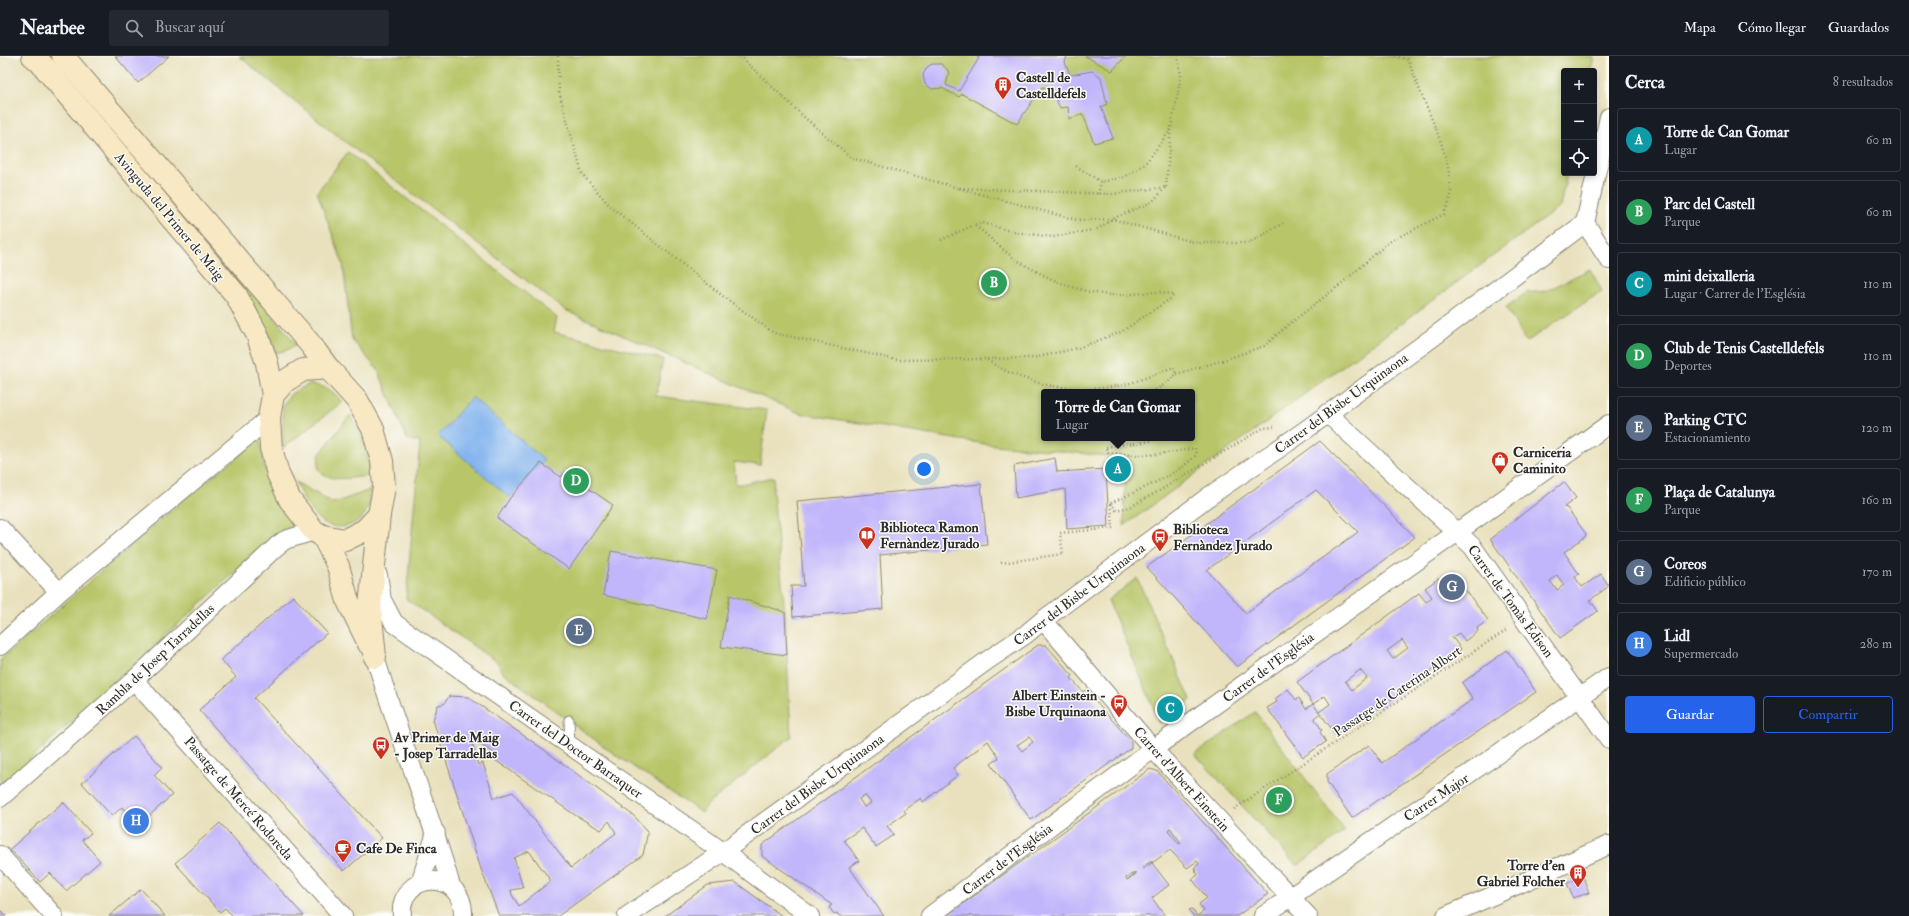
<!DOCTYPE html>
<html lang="es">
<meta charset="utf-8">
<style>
body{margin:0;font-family:"IM FELL Double Pica",serif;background:#242831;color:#f1f3f6}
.controls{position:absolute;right:12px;top:12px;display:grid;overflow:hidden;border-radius:4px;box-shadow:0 2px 6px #0003}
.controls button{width:36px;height:36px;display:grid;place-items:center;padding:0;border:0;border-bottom:1px solid #363941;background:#171b24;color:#f1f3f6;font:20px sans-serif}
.you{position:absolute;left:924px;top:413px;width:14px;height:14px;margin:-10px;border:3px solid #fff;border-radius:50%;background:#1a73e8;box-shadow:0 0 0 6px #1a73e833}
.badge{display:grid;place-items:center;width:26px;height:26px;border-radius:50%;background:#2563eb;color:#fff;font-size:13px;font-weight:700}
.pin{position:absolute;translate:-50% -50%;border:2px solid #fff;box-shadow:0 1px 4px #0006}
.popup{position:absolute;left:1041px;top:333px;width:154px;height:52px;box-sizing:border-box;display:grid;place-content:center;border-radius:4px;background:#171b24;filter:drop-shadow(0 1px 3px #0005);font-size:13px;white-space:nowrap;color:#9ea1a6}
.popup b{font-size:15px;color:#f1f3f6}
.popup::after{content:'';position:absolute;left:50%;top:100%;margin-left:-8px;border:8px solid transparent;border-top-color:#171b24}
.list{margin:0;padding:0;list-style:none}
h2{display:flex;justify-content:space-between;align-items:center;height:52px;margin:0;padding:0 16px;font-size:17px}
h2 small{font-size:13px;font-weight:400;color:#9ea1a6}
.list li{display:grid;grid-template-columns:26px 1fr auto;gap:12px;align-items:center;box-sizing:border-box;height:64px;margin:0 8px 8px;padding:0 8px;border:1px solid #363941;border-radius:4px}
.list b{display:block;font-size:15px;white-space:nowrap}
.list p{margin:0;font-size:13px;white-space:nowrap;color:#9ea1a6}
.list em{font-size:13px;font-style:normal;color:#9ea1a6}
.actions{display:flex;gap:8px;padding:12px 16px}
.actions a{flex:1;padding:9px 0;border:1px solid #2563eb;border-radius:4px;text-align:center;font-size:14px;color:#2563eb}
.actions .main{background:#2563eb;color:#fff}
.icon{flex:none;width:22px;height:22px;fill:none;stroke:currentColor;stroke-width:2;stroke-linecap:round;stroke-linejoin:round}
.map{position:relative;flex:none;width:1609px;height:860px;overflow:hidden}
header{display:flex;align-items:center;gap:24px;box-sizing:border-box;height:56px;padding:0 20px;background:#171b24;border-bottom:1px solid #363941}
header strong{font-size:19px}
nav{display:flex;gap:22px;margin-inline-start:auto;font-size:14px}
.search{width:280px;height:36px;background:#242831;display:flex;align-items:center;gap:10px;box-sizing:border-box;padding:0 14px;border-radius:4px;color:#9ea1a6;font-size:15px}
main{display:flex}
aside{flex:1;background:#171b24}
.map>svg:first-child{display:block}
.green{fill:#b8c669;stroke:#72784a;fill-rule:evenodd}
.water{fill:#82b4ee;stroke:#56708c}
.building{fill:#c1b5fb;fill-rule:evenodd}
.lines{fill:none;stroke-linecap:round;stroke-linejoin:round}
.lane-casing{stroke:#8a8674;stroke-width:11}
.street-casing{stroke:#8a8674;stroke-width:20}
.secondary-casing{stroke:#8a8674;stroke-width:24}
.path{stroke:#8a8674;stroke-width:2.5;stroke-dasharray:1 3;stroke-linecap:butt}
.lane{stroke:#fff;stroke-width:9}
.street{stroke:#fff;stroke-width:18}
.secondary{stroke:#f8e8c3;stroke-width:22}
.labels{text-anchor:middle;stroke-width:3;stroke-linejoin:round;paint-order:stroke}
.poi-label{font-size:14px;font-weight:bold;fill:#2b2b2b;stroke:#fdfcf7;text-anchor:start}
.street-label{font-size:14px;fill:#2b2b2b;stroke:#fdfcf7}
</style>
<header>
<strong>Nearbee</strong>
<div class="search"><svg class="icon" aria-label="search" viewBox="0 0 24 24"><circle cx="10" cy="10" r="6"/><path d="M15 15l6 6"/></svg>Buscar aquí</div>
<nav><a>Mapa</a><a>Cómo llegar</a><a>Guardados</a></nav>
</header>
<main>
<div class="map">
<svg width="1609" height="860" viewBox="0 0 1609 860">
<rect width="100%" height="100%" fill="#fdfcf7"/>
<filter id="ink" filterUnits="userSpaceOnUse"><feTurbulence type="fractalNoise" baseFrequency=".025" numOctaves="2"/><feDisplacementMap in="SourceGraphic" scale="8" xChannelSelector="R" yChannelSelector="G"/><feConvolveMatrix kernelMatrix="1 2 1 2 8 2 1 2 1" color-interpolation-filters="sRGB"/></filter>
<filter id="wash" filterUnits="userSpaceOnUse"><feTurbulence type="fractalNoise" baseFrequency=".012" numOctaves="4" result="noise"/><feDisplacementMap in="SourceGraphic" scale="16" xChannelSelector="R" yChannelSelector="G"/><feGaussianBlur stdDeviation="0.9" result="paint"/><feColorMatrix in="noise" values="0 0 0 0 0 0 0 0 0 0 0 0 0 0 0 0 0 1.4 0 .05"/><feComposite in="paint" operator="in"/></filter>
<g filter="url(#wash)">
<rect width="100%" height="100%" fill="#e9e1bd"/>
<g class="green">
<path d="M239,0H1594L1591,15H1564V117H1567L1560,151L1124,470L1125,425L1129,402L985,388L799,357L565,254L353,92ZM1044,336H1192V382H1044Z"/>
<path d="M59,6L296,288L287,294L276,297L263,266L242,232L55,10Z"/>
<path d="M348,96L557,262L554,276L663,303L656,340L767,354L760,409L734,406L736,429L774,421L773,436L785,556L791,681L707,749L702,757L610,695L501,615L498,607L406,543L420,386L407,383L378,314L352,284L343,208L317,136Z"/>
<path d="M1590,213L1602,235L1526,286L1506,251L1526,237L1546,235Z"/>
<path d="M309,328C323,330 333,333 342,346L283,392V349L292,337Z"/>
<path d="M350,359C363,378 368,397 370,420C352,421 331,428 318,413L319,399Z"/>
<path d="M260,383L265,415L276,444L293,469L270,484L0,731V604L183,444Z"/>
<path d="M296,426L329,445L334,447L370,434C370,442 370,449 366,456C358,471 334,476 321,465C309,455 301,440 296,426Z"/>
<path d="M1137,522L1191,644L1160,667L1108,544Z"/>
<path d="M1255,656L1345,775L1297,810L1195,698Z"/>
</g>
<path class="water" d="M472,341L544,404L510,442L438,380Z"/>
<g id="blocks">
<g class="building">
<path d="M115,0H169L138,27Z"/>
<path d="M975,0H1067L1065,6L1070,19L1092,15L1101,21L1107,48L1101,51L1113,82L1094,87L1083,58L1069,63L1068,51L1060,52L1051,33L1042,31L1017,68L962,38L959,41L942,32L932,33L925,28L923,19L927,11L932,8H941L947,13L949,17L946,29L959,35L979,2Z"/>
<path d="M1085,0H1126L1112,15Z"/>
<path d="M1320,385L1415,481L1237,611L1147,511ZM1316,434L1358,476L1246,557L1207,514Z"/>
<path d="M1055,402L1057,416L1106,413L1109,470L1067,473L1065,433L1016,442L1014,410Z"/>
<circle cx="1118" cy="414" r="8"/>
<path d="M541,407L561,421L565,416L613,449L569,513L497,462L510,442Z"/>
<path d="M1564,426L1576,442L1564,451L1567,452L1586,478L1585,481L1564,496L1579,518L1575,521L1582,531L1601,518L1609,530L1590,544L1598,555L1560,582L1490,483ZM1557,519L1564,529L1557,534L1550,525Z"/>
<path d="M981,428L987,488L880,499L883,553L793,561L791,530H804L797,445Z"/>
<path d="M611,495L717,514L707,563L603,539Z"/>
<path d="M1452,516L1488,564L1477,572L1478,575L1465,585L1459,577L1452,581L1461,593L1378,653L1376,650L1336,679L1320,657L1314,662L1322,674L1320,676L1326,686L1303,701L1267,652L1277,646L1275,643L1288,633L1296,644L1299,642L1306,653L1313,648L1319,656L1330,648L1325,640L1313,648L1297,626L1419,537L1426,546L1432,541L1425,532L1439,522L1441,525ZM1402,584L1408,592L1393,603L1387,595ZM1360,614L1367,622L1352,634L1345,625Z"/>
<path d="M730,539L785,556L787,599L721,591Z"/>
<path d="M293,540L327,577L254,642L382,782L344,815L199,654L236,621L221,604Z"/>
<path d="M1038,589H1046L1073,620L1071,622L1083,636L1085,634L1131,685V692L1031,764L991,708L999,702L988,685L953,712L958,719L923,746L921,742L904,754L906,757L887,770L894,779L876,791L862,772L844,784L859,805L849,811L884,860H839L837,857L834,858L829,851L832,849L762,800V789ZM1029,681L1033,686L1022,695L1017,689ZM865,739L871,747L864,751L859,743Z"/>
<path d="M1507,594L1536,636L1352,762L1327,726V718L1369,689L1382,707L1473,643L1462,627Z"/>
<path d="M449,640L468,641L543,693L634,760L648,775L643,799L558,860H499L481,813L433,664L438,649L444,648ZM471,683L494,697L492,702L575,759L601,774L609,765L616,777L571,812L513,736L494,742L483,707L478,709ZM529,795L551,825L519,850L512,839L511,834L523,832L514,802Z"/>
<path d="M1173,645L1178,651L1166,660L1162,654Z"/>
<path d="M134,680L162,711L154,719L172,739L138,770L122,751L112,760L82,727Z"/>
<path d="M1150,713L1157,715L1268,838L1237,860H1193L1189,854L1192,853L1197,860L1204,855L1199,848L1207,842L1192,823L1198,819L1194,812L1199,808L1197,805L1187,812L1170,794L1152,807L1169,829L1152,842L1165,860H946ZM1170,772L1181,787L1179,788L1168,774ZM1152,805V807L1143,813L1142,811ZM1135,816L1136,818L1127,824L1126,822Z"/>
<path d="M63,746L91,777L82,784L100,805L66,835L50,817L40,826L10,793Z"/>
<path d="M220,767L304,860H233L225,852L220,856L175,807Z"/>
<path d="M1583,821L1589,837L1573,842L1567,827Z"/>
<path d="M735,826L782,860H665L708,829Z"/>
<path d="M141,833L165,860H109Z"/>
<path d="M0,854L6,860H0Z"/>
</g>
</g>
</g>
<g filter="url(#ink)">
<use href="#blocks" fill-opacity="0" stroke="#8a8674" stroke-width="1"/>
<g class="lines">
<g class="lane-casing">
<path id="lane" d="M569,664L570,689"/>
</g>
<g class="street-casing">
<g id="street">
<path d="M1585,167L1609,61"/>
<path d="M1585,167L1609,204"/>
<path d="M1327,357L1472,490L1609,683"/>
<path d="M0,472L59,536"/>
<path d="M378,519L382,544L394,567L723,796L810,860"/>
<path d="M1043,564L1153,693L1308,860"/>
<path d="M0,590L59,536L269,362"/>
<path d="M375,601C398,678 429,753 451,830"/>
<path d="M134,624L343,860"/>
<path d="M0,742L134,624L277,490L285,484L314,475"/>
<path d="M0,799L54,860"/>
<path d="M420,827L436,777"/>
<path d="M402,860C398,814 465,812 463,860"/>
<path d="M627,860L723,796L988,604L1025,579L1043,564L1208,441L1300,378L1432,282L1585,167"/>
<path d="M930,860L1153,693L1609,368"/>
<path d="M1263,860L1609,621"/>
<path d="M1446,860L1609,789"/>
</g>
</g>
<g class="secondary-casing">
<g id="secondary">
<path d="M33,0L40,6L236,239L257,278L267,307L273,339"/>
<path d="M63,0L311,289L328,312L357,344L373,373L382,405L384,431L379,459L370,550L375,601"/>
<path d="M328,312L303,314L285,325L273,339L269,362L271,392L278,418L290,444L314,475L323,480L345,484L365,474L379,459"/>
<path d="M323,480L338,510L348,545L369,588"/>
</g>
</g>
<g class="path">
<path d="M558,0L559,36L582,118L611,151L724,241L774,277L897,304L986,303"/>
<path d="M740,0L805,62L852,102L958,132"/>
<path d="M1395,0L1408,4"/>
<path d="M1076,110L1101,126L1124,121L1145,108L1171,73"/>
<path d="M1166,131L1171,72L1181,21L1178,0"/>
<path d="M1098,138L1101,126"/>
<path d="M941,184L974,169"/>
<path d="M1176,318L1224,304L1264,290L1288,269L1341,228L1389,186L1444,158C1446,152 1451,144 1451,138C1450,89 1421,46 1407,0"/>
<path d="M1152,336L1167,327L1176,318L1174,311C1159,316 1145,323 1130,327C1083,340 1026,331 986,303L1033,302L1078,292L1121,276L1170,243L1174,239C1155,232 1133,240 1113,239C1077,237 1043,221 1014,202C1000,192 988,179 974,169L983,167L1014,176L1053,181L1098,173L1112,163L1152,146L1166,131L1112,138L958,132L1077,164L1112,163L1197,187H1249L1283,167"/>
<path d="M1111,447C1136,435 1178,419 1196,399L1195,392C1162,398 1141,402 1108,396L1105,391L1150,385L1160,382"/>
<path d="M1111,447L1116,454L1130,451L1159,435L1263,372L1274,371"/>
<path d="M1001,507L1063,498L1060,477L1113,472L1111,447"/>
<path d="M1234,753L1508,573"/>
</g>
<use href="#lane" class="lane"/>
<use href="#street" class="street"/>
<use href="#secondary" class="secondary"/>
</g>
</g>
<defs>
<g id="building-pin" transform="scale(0.9)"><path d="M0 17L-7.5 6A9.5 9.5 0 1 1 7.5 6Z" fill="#c8321e" stroke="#fdfcf7"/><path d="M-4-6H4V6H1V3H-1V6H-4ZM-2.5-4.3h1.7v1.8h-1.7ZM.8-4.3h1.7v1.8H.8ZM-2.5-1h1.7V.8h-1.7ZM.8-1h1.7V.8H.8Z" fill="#fff"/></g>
<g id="shop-pin" transform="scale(0.9)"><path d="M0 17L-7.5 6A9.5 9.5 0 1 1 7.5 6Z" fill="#c8321e" stroke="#fdfcf7"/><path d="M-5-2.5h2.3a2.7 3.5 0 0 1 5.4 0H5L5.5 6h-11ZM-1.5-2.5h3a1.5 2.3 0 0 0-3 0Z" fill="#fff"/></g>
<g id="library-pin" transform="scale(0.9)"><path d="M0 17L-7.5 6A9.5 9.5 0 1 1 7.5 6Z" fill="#c8321e" stroke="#fdfcf7"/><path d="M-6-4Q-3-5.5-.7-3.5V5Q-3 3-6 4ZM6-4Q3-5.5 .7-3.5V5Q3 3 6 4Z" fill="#fff"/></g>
<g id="bus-pin" transform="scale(0.9)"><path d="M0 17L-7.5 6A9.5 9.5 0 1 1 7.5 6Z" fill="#c8321e" stroke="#fdfcf7"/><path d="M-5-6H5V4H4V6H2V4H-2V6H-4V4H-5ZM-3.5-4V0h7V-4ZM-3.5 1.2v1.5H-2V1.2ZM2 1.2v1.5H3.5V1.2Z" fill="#fff"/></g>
<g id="cafe-pin" transform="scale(0.9)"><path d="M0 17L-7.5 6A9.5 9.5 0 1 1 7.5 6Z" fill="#c8321e" stroke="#fdfcf7"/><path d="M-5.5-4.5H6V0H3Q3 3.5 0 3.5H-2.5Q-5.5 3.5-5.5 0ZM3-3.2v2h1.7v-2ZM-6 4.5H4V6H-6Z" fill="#fff"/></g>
</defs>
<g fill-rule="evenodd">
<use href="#building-pin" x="1003" y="29"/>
<use href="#shop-pin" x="1500" y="404"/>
<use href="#library-pin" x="867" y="479"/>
<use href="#bus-pin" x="1160" y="481"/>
<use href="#bus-pin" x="1119" y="647"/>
<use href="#bus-pin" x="381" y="689"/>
<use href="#cafe-pin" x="343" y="792"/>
<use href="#building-pin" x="1578" y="817"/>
</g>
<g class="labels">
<g class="poi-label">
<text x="1016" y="26">Castell de<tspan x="1016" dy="16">Castelldefels</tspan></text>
<text x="1513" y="401">Carniceria<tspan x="1513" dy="16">Caminito</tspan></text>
<text x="880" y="476">Biblioteca Ramon<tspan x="880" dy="16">Fernàndez Jurado</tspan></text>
<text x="1173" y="478">Biblioteca<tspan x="1173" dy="16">Fernàndez Jurado</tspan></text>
<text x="1106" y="644" text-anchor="end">Albert Einstein -<tspan x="1106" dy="16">Bisbe Urquinaona</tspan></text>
<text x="394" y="686">Av Primer de Maig<tspan x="394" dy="16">- Josep Tarradellas</tspan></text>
<text x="356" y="797">Cafe De Finca</text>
<text x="1565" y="814" text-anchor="end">Torre d'en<tspan x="1565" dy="16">Gabriel Folcher</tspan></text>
</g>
<g class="street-label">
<text transform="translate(170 160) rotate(50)" y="5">Avinguda del Primer de Maig</text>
<text transform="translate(1341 347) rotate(-36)" y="5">Carrer del Bisbe Urquinaona</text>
<text transform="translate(1079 538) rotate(-37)" y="5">Carrer del Bisbe Urquinaona</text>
<text transform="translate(1511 545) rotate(54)" y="5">Carrer de Tomàs Edison</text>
<text transform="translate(155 603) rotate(-43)" y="5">Rambla de Josep Tarradellas</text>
<text transform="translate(1268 611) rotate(-36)" y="5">Carrer de l'Església</text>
<text transform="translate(1397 635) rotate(-34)" y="5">Passatge de Caterina Albert</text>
<text transform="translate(576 693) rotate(35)" y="5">Carrer del Doctor Barraquer</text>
<text transform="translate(1182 723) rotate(48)" y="5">Carrer d'Albert Einstein</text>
<text transform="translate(817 728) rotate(-36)" y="5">Carrer del Bisbe Urquinaona</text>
<text transform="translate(1436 741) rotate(-34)" y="5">Carrer Major</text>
<text transform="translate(239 742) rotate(49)" y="5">Passatge de Mercé Rodoreda</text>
<text transform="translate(1007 803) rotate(-37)" y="5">Carrer de l'Església</text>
</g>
</g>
</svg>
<div class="controls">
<button>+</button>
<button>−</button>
<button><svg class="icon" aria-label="locate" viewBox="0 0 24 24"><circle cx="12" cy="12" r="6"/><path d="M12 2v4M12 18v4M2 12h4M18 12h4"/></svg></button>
</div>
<div class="you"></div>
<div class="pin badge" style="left:1118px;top:413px;background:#0f9aa8">A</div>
<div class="popup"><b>Torre de Can Gomar</b>Lugar</div>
<div class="pin badge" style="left:994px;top:227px;background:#2e9e5b">B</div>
<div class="pin badge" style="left:1170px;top:653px;background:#0f9aa8">C</div>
<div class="pin badge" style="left:576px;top:425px;background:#2e9e5b">D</div>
<div class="pin badge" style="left:579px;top:575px;background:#5c6f8a">E</div>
<div class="pin badge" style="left:1279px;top:744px;background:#2e9e5b">F</div>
<div class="pin badge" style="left:1452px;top:531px;background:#5c6f8a">G</div>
<div class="pin badge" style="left:136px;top:765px;background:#3f7fe0">H</div>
</div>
<aside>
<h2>Cerca<small>8 resultados</small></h2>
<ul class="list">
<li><span class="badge" style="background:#0f9aa8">A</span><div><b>Torre de Can Gomar</b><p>Lugar</p></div><em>60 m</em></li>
<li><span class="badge" style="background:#2e9e5b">B</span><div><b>Parc del Castell</b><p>Parque</p></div><em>60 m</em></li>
<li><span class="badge" style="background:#0f9aa8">C</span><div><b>mini deixalleria</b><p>Lugar · Carrer de l'Església</p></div><em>110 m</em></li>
<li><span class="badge" style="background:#2e9e5b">D</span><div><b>Club de Tenis Castelldefels</b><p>Deportes</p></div><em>110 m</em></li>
<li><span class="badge" style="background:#5c6f8a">E</span><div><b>Parking CTC</b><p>Estacionamiento</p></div><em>120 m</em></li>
<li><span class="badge" style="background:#2e9e5b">F</span><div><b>Plaça de Catalunya</b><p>Parque</p></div><em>160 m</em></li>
<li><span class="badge" style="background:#5c6f8a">G</span><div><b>Coreos</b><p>Edificio público</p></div><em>170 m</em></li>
<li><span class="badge" style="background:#3f7fe0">H</span><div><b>Lidl</b><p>Supermercado</p></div><em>280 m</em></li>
</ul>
<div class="actions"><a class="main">Guardar</a><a>Compartir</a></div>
</aside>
</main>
